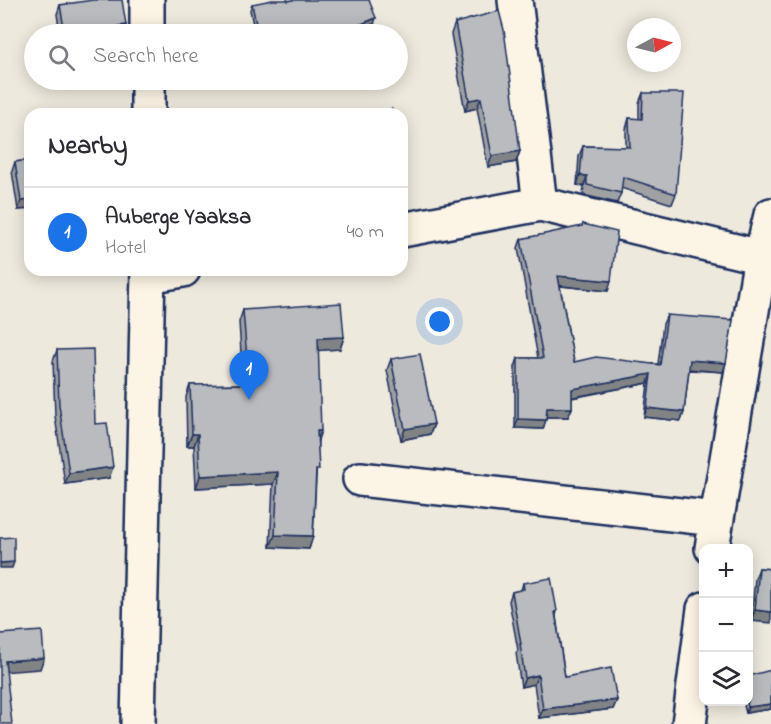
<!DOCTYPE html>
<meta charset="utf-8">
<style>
body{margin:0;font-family:"Indie Flower",sans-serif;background:#f7f7f7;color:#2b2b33}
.controls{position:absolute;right:18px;bottom:18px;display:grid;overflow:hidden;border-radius:12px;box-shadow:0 3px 15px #0003}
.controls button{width:54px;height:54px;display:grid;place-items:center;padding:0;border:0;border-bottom:2px solid #e1e1e2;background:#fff;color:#2b2b33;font:30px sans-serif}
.compass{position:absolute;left:627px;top:18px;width:54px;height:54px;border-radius:50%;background:#fff;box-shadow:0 3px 15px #0003;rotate:83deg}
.you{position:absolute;left:440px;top:322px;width:21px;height:21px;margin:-15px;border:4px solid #fff;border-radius:50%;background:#1a73e8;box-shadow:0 0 0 9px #1a73e833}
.badge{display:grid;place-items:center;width:39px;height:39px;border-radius:50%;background:#1a73e8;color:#fff;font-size:20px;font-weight:700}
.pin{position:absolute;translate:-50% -50px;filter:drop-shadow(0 2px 3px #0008)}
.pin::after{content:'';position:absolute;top:32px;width:21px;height:18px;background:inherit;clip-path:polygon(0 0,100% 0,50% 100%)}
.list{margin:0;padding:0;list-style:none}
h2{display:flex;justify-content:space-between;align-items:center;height:78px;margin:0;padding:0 24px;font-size:26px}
h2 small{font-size:20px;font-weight:400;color:#7c7c81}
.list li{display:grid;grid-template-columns:39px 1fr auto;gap:18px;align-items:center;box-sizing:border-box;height:90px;padding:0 24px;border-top:2px solid #e1e1e2}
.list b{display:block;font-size:22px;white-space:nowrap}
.list p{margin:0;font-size:20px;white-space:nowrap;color:#7c7c81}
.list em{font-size:20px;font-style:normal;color:#7c7c81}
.icon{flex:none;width:33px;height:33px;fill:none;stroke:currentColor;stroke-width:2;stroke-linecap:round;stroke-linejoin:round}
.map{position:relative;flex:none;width:771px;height:724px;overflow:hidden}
.search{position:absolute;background:#fff;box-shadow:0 3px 15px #0003;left:24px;top:24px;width:384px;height:66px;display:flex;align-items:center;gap:15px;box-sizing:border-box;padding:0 21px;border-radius:33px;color:#7c7c81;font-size:22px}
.panel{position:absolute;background:#fff;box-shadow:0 3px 15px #0003;left:24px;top:108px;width:384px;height:168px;border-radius:18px}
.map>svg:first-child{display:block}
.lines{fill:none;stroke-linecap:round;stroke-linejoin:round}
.minor-casing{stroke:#1b2f5e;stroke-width:38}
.minor{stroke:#fcf5e5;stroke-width:33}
.wall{fill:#a0a1a3;stroke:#1b2f5e;stroke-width:1.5}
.shaded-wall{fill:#828385;stroke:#1b2f5e;stroke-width:1.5}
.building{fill:#babbbe;stroke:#1b2f5e;stroke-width:1.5}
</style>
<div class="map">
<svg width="771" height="724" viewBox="0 0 771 724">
<rect width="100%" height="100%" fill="#eee9dd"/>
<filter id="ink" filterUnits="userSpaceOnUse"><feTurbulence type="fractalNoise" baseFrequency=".0167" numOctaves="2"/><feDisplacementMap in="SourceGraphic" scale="12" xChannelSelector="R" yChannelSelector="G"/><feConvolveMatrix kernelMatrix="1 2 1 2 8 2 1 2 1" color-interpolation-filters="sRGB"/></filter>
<g filter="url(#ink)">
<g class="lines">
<g class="minor-casing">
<g id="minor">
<path d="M147,0V34"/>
<path d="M515,0L540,204"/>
<path d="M148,80V114"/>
<path d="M402,230L540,204L761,257H771"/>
<path d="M148,276L183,270"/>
<path d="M360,479L716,519"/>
<path d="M712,548L761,257L771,215"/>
<path d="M138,724L148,270"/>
<path d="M689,724L704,609"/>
</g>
</g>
<use href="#minor" class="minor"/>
</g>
<g class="wall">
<path d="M288,1L374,24L347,34H255L250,10L252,4Z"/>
<path d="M60,5L126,25L122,34H60L57,14Z"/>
<path d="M455,23L520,151L516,162L488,167L477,108L465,111L451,34Z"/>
<path d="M643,93L676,194L672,204L621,188V193L617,203L583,195L584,186L577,185L579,156L583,146L626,147V129L629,118L639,119V103Z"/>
<path d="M30,160V214V209L18,210L12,171L15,162Z"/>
<path d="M583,224L611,281L608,291L560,286L574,362L658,364L663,324L667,315L723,372L689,370L684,412L681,421L644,417L648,383L572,398V408L568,417H546L543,429L515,428V367L518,358H538L518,248L521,239L582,227Z"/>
<path d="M243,310L344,337L340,349L318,350V440L313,536L309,549L270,547L273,484L196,488L194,446H187L186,397L190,385L243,384L239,322Z"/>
<path d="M57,350L95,424L109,478L65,484L55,416L53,361Z"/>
<path d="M391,359L434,424L430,434L401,440L387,370Z"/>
<path d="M759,568L771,569L751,621L755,579Z"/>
<path d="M523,583L557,611L556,616L565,677L617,700L613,709L539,718L534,684L521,687L516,653L518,650L509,601L512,592L521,590Z"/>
<path d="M771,671V709L746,713L743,702H748Z"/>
</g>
<g class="shaded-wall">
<path d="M376,18L374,24L347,34H341L342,32Z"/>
<path d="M126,25L122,34H115L118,26Z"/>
<path d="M70,80H103L68,85Z"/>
<path d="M481,98L477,108L465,111L469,100Z"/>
<path d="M520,151L516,162L488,167L492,156Z"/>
<path d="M580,175L587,176L584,186L577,185Z"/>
<path d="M402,184H406L402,194Z"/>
<path d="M30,200V209L18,210L21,201Z"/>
<path d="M558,276L611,281L608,291L554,285Z"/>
<path d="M344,337L340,349L313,351L318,338Z"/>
<path d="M690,360L726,363L723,372L687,369Z"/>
<path d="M651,374L648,383L569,398L572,389Z"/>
<path d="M547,408H572L568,417H543Z"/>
<path d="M647,408L684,412L681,421L644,417Z"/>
<path d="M518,419L546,420L543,429L515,428Z"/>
<path d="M434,424L430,434L401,440L405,429Z"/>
<path d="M317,431H321L317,443Z"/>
<path d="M192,434H198L194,446H187Z"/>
<path d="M113,467L109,478L65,484L69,473Z"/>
<path d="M278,472L273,484L196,488L200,476Z"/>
<path d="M275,535L313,536L309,549L270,547Z"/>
<path d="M14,562L12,568H0V563Z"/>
<path d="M755,610L771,612V623L751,621Z"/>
<path d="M44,658L40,669L1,672L5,661Z"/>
<path d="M538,675L534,684L521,687L525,678Z"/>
<path d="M617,700L613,709L539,718L543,709Z"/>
<path d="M771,704V709L746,713L748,707Z"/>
</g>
<g class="building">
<path d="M93,0H122L126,25L118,26L120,34H65L60,5Z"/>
<path d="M272,0H288V1L292,0H369L376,18L342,32L343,34H258L252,4Z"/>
<path d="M499,11L504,30L520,151L492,156L481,98L469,100L455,23Z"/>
<path d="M643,93H684L676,194L623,177L621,193L587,185V176L580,175L583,146L630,147L629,118L642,119Z"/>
<path d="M392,109L393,114H364Z"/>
<path d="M30,160V200L21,201L15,162Z"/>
<path d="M402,162L406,184H402Z"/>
<path d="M583,224L617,232L611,281L558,276L574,362L596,357L660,365L667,315L733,320L726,363L690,360L684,412L647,408L651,374L572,389V408H547L546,420L518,419V358H543L521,239L582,226Z"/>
<path d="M341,303L344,337L318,338L321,431H317L319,470H316L313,536L275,535L278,472L200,476L198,434H192L190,385L249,384L243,310Z"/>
<path d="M93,349L95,424L107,423L113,467L69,473L59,405L57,350Z"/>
<path d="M420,354L434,424L405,429L391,359Z"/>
<path d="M14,537V562L0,563V538Z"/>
<path d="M759,568L771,569V612L755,610Z"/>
<path d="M551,578L557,611L555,612L565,677L611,668L617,700L543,709L538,675L525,678L520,644H521L512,592L524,589L523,583Z"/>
<path d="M42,631L44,658L5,661L12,724H0V634Z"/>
<path d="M771,670V704L748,707L747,702H748V676Z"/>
</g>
</g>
</svg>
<div class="controls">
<button>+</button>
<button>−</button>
<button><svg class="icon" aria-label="layers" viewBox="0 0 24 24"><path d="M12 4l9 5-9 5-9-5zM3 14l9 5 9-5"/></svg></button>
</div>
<svg class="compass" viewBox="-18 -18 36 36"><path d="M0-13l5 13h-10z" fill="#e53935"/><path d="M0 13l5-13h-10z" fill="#7c7c81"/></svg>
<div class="you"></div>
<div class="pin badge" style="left:249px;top:400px">1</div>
<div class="search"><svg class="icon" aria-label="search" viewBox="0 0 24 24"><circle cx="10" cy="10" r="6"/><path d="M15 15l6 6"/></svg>Search here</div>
<section class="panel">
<h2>Nearby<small></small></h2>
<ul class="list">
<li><span class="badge">1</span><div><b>Auberge Yaaksa</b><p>Hotel</p></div><em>40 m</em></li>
</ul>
</section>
</div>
